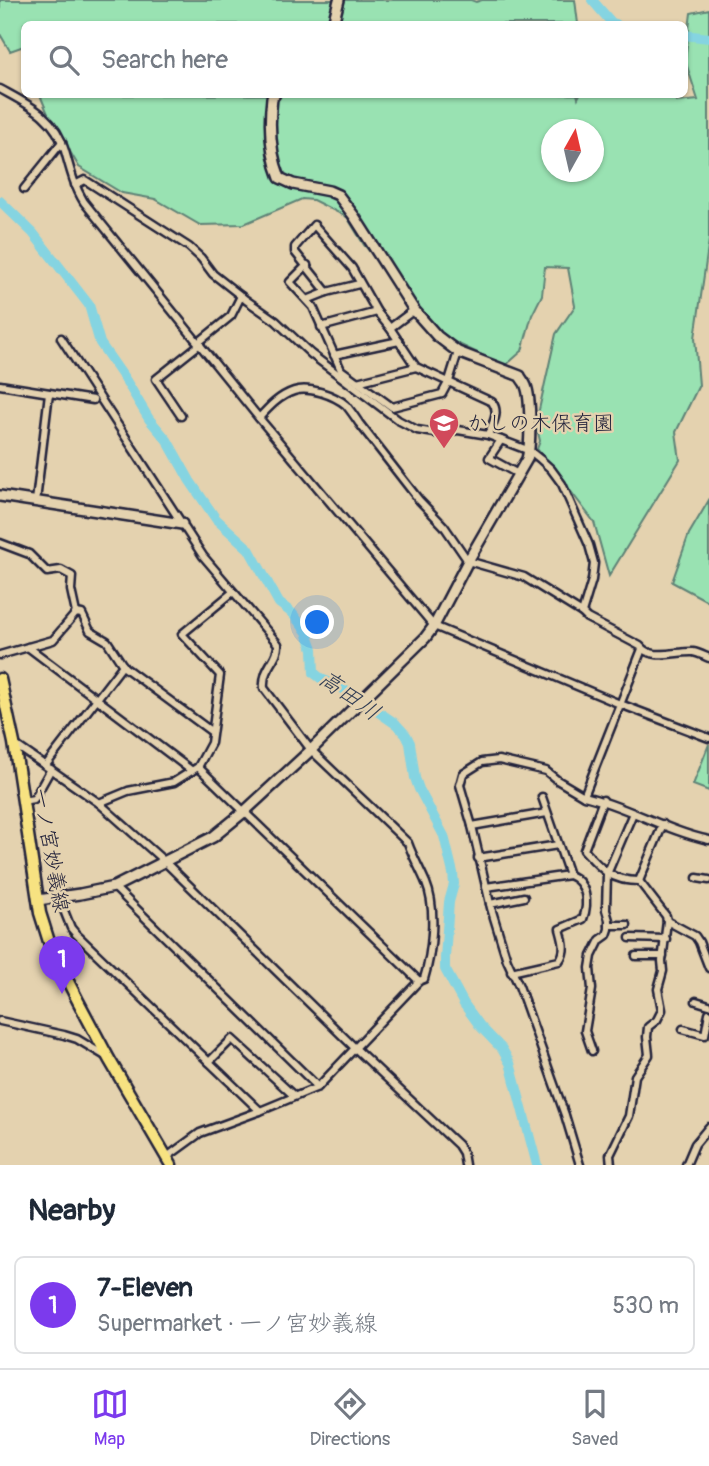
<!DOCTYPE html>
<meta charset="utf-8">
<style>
body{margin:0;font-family:Pangolin,"Klee One",sans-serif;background:#f6f6f7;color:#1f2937}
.compass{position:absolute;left:541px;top:119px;width:63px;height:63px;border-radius:50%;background:#fff;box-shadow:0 2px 5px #0004;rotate:8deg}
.you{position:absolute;left:318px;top:623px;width:24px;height:24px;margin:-18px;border:5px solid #fff;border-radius:50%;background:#1a73e8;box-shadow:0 0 0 10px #1a73e833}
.badge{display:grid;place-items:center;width:46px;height:46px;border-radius:50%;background:#7c3aed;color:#fff;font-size:23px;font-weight:700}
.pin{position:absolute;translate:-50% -58px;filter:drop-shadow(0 2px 4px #0008)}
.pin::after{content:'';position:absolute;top:37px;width:24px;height:21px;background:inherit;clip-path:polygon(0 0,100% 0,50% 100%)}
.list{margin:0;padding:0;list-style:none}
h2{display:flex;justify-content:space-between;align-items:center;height:91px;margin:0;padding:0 28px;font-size:30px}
h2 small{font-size:23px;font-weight:400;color:#747a83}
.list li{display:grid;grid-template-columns:46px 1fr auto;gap:21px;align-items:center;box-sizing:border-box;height:98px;margin:0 14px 14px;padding:0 14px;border:2px solid #e0e1e3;border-radius:10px}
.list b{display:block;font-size:26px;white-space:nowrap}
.list p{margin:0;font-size:23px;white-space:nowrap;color:#747a83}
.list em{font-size:23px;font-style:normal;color:#747a83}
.icon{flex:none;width:38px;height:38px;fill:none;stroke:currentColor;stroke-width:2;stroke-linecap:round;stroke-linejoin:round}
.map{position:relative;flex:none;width:709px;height:1165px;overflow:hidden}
.search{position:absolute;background:#fff;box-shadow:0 2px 5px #0004;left:21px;right:21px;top:21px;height:77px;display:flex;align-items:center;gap:18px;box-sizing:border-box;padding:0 24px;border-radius:10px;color:#747a83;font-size:26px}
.sheet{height:203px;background:#fff}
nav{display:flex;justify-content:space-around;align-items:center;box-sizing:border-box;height:98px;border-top:2px solid #e0e1e3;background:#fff;font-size:19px;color:#747a83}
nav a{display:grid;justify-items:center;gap:4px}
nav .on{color:#7c3aed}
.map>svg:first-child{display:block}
.green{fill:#99e2b2;stroke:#5e8276;stroke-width:2;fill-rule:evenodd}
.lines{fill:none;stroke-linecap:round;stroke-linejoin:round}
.river{stroke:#85d4e1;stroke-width:10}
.street-casing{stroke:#22223b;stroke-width:11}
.secondary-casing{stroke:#22223b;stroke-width:14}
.primary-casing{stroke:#22223b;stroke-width:15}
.street{stroke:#e4d2af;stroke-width:6}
.secondary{stroke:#e4d2af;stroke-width:9}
.primary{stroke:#f7e281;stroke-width:10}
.labels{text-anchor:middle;stroke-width:5;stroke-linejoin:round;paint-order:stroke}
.poi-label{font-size:21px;fill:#22223b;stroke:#e4d2af;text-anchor:start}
.street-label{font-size:21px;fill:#22223b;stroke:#e4d2af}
.water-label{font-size:23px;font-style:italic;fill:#313d54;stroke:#e4d2af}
</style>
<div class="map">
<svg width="709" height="1165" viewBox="0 0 709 1165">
<rect width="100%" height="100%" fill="#e4d2af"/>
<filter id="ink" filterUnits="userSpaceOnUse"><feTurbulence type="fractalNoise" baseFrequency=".0143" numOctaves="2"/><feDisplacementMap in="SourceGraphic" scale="14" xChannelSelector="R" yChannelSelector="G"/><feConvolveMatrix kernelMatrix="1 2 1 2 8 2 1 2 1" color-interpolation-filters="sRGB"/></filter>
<g filter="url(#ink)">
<g class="green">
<path d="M0,0H471L476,2L482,0H575L578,24H24V46L10,51L0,34Z"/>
<path d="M709,9V240L695,338L699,385L676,432L680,460L609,576L594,522L563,481L537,449L540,441L536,423L556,334L575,306L568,268L545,267L542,295L532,315L522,351L505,366L448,339L428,319L364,245L347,217L313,200L302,199L244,224L200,225L155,199L122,193L79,167L48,114L40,95L577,94L578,98L580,94H670L677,102L698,100L685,60L691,13ZM552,130H594V172H552Z"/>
<path d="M709,500V602L672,582L689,534Z"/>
<path d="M709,744V791L693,785Z"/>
</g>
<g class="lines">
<g class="river">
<path d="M592,0L612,23L616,24"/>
<path d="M684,35L709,38"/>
<path d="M0,201L33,233L89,305L100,343L125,379L149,419L167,440L190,481L216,519L249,549L279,603L292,613L307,632L313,649L314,673L323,680L336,685L355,696L396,724L406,735L410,743L415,778L419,789L444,836L453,873L454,884L449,902L445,958V969L464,1004L480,1026L502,1049L510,1063L537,1165"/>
</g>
<g class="street-casing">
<g id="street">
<path d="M0,89C29,105 55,116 65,151C70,169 74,186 84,202L259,418L434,626L620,704L709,738"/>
<path d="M75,185L85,180L189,247L201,258L213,274L246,300L276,321L311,354L398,420L417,430L435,433L458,430L488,435L530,451L540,459L551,469L562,484L589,545L594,563L592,580L582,613"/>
<path d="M24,189L62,142"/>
<path d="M307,265L290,282L313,307L341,370L392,407L442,394L449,381L458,352"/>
<path d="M359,284L327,292L295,252V247L314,225L352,268L377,312L390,328L416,367L492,402C500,412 493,423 488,435"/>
<path d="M307,300L327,292"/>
<path d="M321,327L377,312"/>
<path d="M390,328L414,310"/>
<path d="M61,338L203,556L278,644C279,659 262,667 264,688L311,750L408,843C413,857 420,869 426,883C437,909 432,953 424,979L419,981L318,1087L260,1111L200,1133L167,1157"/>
<path d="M199,342L231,316L241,296"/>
<path d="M334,355L399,341"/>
<path d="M357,382L416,367"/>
<path d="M0,385L93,400"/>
<path d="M181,416L156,379L200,344"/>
<path d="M259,418C269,407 279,396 294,391C309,386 334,395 346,405C351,411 355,417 359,423L419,500L444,526L468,561L524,577L582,613L587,618L640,646C651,661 677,651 693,652C699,653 704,656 709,658"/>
<path d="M501,440L489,458L518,474"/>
<path d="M36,501L49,393"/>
<path d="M0,543L29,554L47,572L61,570L72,576L71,590L76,613"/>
<path d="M28,647L192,771"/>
<path d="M642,649L584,796C627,806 666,831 709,840"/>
<path d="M0,655L53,640L76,613L82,614L90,631L107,641L124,667L212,732"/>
<path d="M14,744L99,803L164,861L355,1048L458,1145L463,1153L465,1165"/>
<path d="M46,765L123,665"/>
<path d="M198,767L419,981"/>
<path d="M603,800L584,850C602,870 611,881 639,881L666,916L667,921L662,961L663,971L658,989L662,1010L657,1020L648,1027L647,1037L649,1055L635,1076L629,1116L610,1155L611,1165"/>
<path d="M22,801L34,799L51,769"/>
<path d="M99,803L128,791L174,782L198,767L211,743L220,675L182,634L233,592"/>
<path d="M472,826L547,813"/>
<path d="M478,858L558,845"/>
<path d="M697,878L709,880"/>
<path d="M639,881L663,824"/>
<path d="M114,887L318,1087"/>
<path d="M486,887L569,875"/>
<path d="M59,898L71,928L76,934L260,1111"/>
<path d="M490,904L524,897"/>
<path d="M667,921L695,936L699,942L709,968"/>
<path d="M609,925H627"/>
<path d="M630,938L666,939"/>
<path d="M636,956H663"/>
<path d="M511,972L559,961C567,951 563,940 560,929L583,919C589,903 587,882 569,875L567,869L542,797"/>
<path d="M696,1001L709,1005"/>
<path d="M0,1021L64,1035L77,1039L107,1057"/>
<path d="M683,1029L705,1035L709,1013"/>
<path d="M592,1051L585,1031L592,989L590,968L592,956L600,940L607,935L609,929V920L606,910L607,874L633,813"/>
<path d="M209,1062L232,1039L294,1096"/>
<path d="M580,1165L565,1115L519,986L507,960L491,908L472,826L460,785L463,774L482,762L499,760L546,771L557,780L584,796"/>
<path d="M686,1165L695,1144L709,1127"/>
</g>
</g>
<g class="secondary-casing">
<g id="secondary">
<path d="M333,24L339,0"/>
<path d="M0,496L182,524"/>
<path d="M38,900L80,894L114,887L213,837L245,811L311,750L425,638L434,626L468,561L527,459C531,446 531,398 526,386C526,384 520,377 520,376L458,352L437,336L414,310L354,216L338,195L329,191L293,184L280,178C270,153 269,123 272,98L275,94"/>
</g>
</g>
<g class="primary-casing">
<path id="primary" d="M0,679L14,743L40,913L51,948L78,1001L109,1059L171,1165"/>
</g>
<use href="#street" class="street"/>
<use href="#secondary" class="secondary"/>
<use href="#primary" class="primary"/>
</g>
</g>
<defs>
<g id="school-pin" transform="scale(1.575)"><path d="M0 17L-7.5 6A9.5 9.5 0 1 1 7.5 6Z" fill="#d1495b" stroke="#e4d2af"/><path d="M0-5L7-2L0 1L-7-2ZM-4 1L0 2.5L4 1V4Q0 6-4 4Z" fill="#fff"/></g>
</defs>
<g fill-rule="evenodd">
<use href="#school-pin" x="444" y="423"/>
</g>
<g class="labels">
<g class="poi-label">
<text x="467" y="430">かしの木保育園</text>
</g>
<g class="street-label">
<text transform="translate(51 850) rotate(80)" y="7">一ノ宮妙義線</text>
</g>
<g class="water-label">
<text transform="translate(350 695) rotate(35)" y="8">高田川</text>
</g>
</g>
</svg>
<svg class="compass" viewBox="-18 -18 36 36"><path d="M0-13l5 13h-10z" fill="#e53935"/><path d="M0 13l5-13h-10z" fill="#747a83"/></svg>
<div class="you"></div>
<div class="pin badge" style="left:62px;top:994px">1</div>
<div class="search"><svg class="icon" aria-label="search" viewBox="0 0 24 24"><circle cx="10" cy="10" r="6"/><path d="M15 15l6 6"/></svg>Search here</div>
</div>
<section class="sheet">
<h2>Nearby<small></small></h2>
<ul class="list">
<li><span class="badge">1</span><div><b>7-Eleven</b><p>Supermarket · 一ノ宮妙義線</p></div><em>530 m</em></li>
</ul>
</section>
<nav>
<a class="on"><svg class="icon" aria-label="map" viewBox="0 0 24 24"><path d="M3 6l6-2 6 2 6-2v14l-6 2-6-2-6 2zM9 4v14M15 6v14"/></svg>Map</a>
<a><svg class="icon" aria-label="directions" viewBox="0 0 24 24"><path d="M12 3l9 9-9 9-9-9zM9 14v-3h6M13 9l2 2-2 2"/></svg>Directions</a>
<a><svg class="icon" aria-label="saved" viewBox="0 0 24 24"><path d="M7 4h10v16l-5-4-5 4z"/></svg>Saved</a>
</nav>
